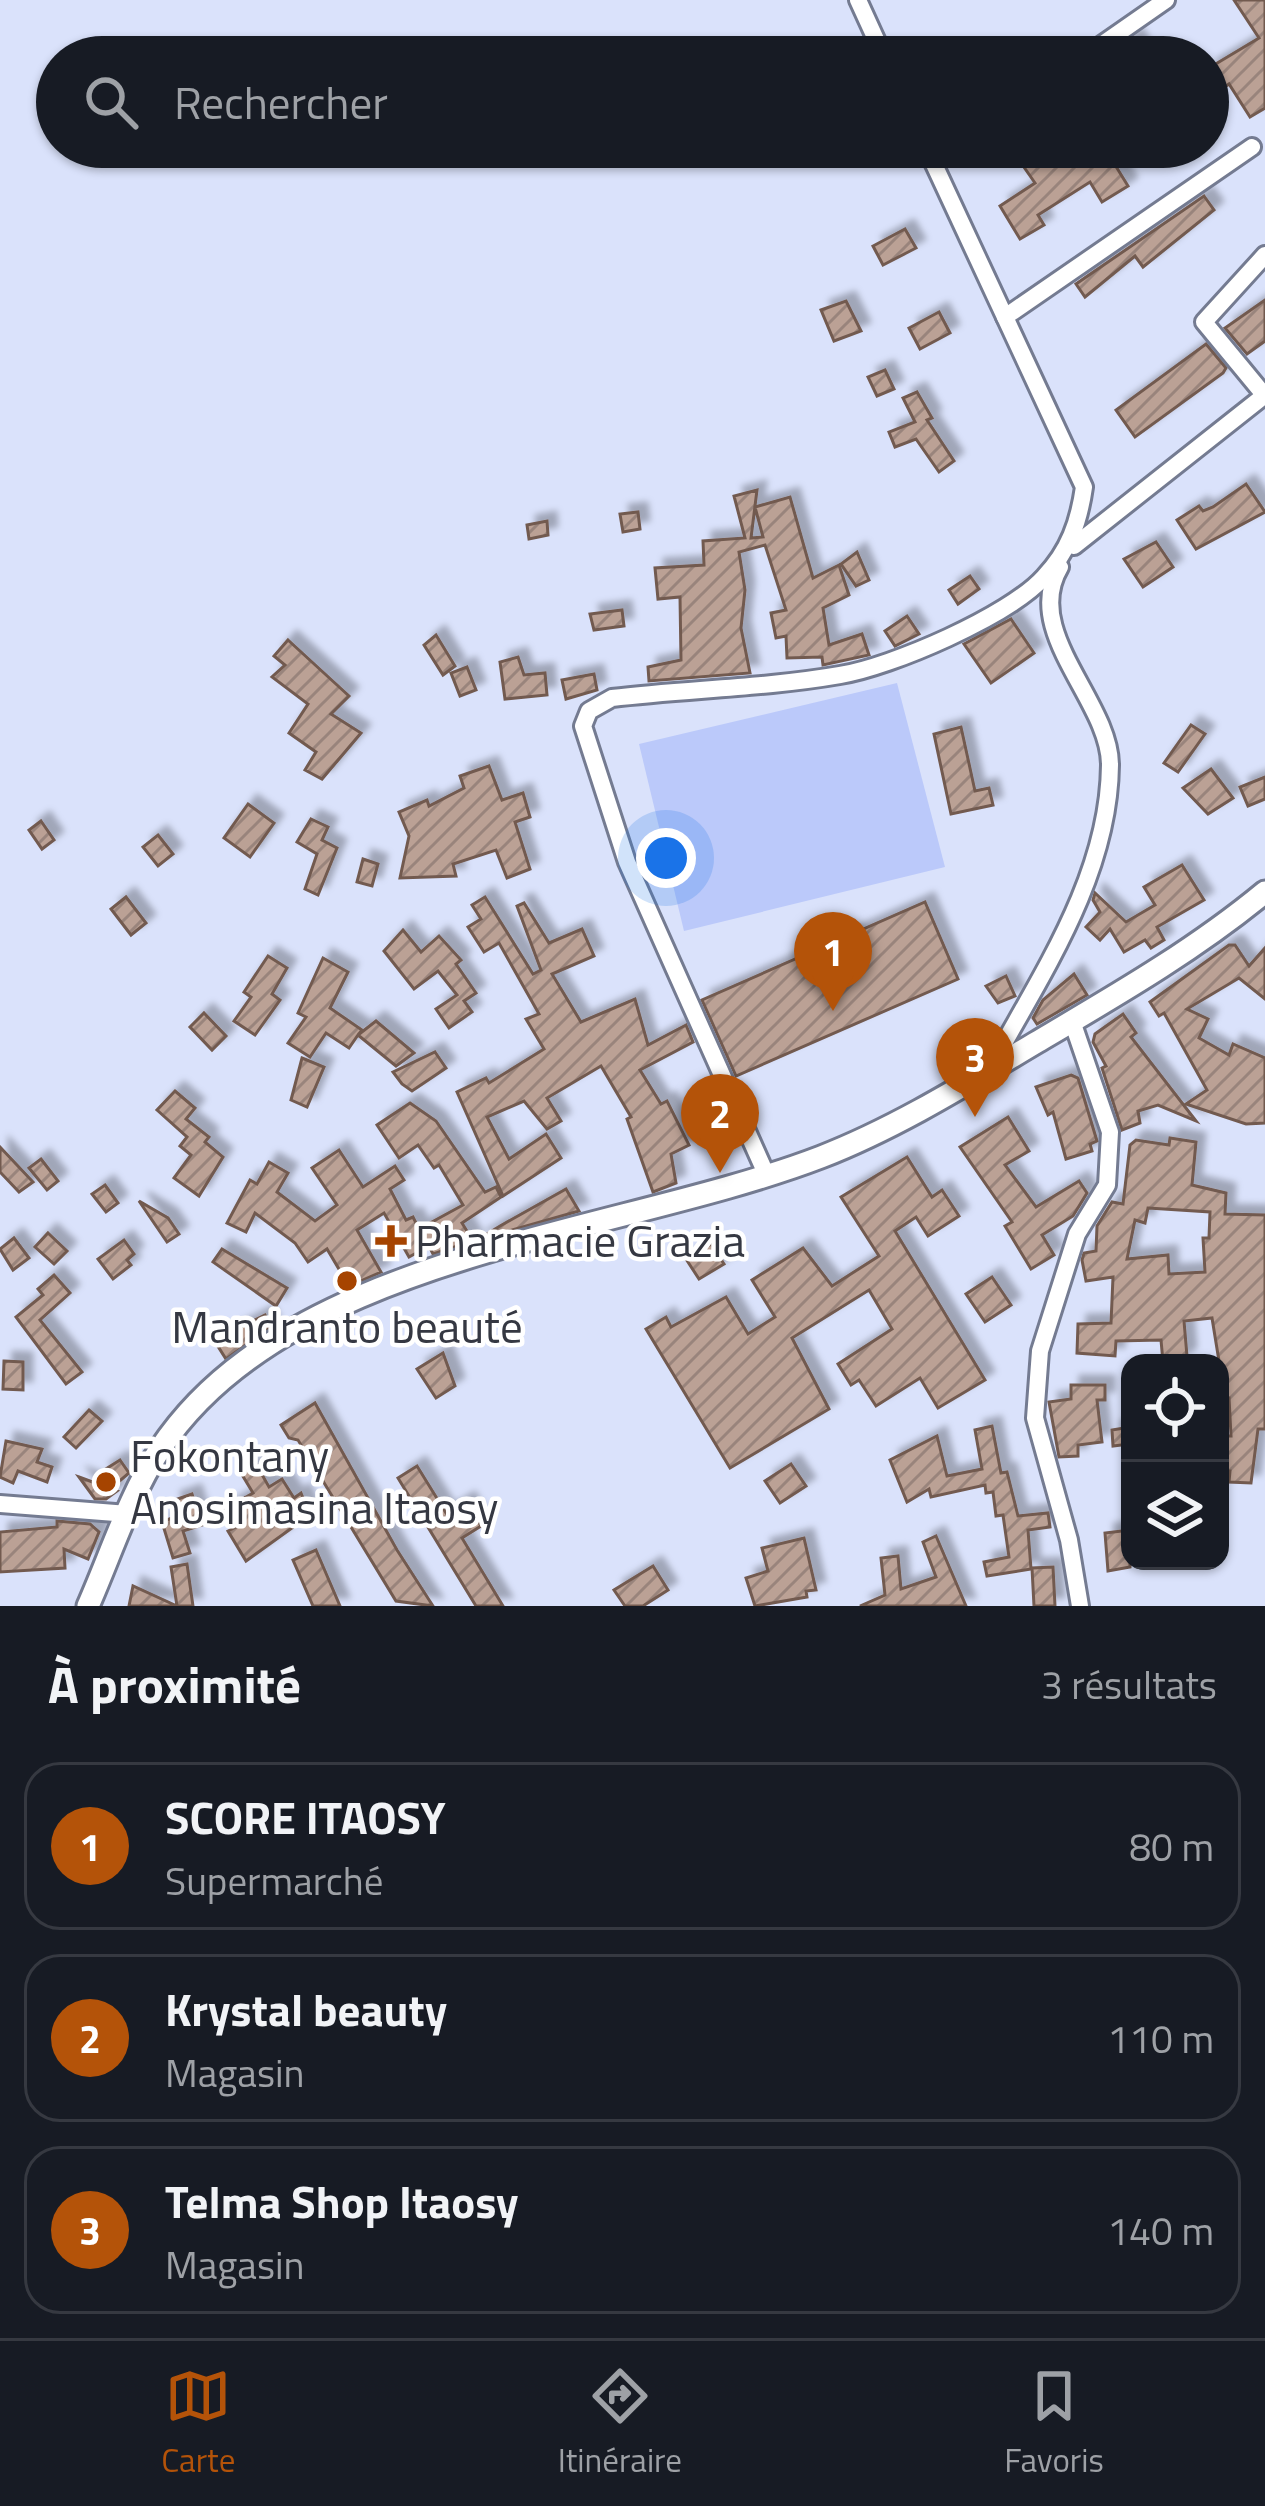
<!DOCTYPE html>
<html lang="fr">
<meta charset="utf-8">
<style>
body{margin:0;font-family:"Titillium Web",sans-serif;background:#242831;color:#f1f3f6}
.controls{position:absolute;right:36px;bottom:36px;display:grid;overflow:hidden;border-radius:24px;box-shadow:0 3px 9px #0004}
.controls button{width:108px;height:108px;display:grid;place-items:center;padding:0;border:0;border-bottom:3px solid #363941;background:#171b24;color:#f1f3f6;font:60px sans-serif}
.you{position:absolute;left:666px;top:858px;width:42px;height:42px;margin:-30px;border:9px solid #fff;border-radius:50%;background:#1a73e8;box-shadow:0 0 0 18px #1a73e833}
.badge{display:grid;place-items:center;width:78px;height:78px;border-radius:50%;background:#b45309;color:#fff;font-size:39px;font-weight:700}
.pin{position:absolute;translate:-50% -99px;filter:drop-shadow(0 3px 6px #0008)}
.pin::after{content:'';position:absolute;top:63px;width:42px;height:36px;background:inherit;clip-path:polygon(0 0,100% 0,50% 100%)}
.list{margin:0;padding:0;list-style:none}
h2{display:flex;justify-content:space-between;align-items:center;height:156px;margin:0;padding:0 48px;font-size:51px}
h2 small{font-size:39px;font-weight:400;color:#9ea1a6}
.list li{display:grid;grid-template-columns:78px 1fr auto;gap:36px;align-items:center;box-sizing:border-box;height:168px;margin:0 24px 24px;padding:0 24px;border:3px solid #363941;border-radius:36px}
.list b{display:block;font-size:45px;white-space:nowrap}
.list p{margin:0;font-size:39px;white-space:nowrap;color:#9ea1a6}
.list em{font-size:39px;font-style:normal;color:#9ea1a6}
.icon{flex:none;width:66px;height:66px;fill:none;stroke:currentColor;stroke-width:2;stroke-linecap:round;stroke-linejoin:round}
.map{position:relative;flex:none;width:1265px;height:1606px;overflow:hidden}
.search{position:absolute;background:#171b24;box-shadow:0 3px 9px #0004;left:36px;right:36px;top:36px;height:132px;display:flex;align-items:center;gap:30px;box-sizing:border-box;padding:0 42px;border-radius:66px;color:#9ea1a6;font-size:45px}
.sheet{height:732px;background:#171b24}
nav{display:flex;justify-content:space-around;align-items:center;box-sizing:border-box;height:168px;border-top:3px solid #363941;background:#171b24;font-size:33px;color:#9ea1a6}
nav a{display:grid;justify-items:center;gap:6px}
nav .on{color:#b45309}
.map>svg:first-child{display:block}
.park{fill:#bbc9fa}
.building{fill:url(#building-hatch);stroke:#725a50;stroke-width:3;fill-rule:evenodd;filter:url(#shadow)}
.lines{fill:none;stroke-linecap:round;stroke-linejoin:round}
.minor-casing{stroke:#747b91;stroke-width:22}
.tertiary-casing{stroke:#747b91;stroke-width:27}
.minor{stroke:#fff;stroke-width:16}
.tertiary{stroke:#fff;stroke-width:21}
.poi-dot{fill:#a64400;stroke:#fff;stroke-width:4.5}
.labels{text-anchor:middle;stroke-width:9;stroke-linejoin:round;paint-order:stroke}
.poi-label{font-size:45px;fill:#353842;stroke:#fff;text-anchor:start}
</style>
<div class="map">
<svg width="1265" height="1606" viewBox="0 0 1265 1606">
<defs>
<pattern id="building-hatch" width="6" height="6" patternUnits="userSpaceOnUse" patternTransform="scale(3)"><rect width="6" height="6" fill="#bba195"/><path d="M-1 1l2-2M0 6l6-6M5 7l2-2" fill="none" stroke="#99847b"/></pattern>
<filter id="shadow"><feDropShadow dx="9" dy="-9" stdDeviation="3" flood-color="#0004"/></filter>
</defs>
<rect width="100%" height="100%" fill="#dae2fb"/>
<path class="park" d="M897,683L945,867L684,931L639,744Z"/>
<g class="building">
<path d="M1234,0H1265V108L1250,117L1229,84L1222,89L1209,68L1259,38Z"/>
<path d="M1134,38L1145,57H1106Z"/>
<path d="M1010,147H1104L1128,186L1102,202L1090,182L1038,215L1044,225L1020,239L1000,206L1035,183Z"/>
<path d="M1204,196L1214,210L1143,267L1135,256L1085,297L1076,284Z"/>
<path d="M905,229L916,248L883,265L873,246Z"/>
<path d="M1265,300V341L1247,354L1225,328Z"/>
<path d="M846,301L861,331L834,341L821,310Z"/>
<path d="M939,312L950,333L920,349L909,328Z"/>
<path d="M1206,344L1226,368L1223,373L1135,437L1116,410Z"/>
<path d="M885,370L894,389L877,396L868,377Z"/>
<path d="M917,392L932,418L927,420L954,461L939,472L916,439L895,447L889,432L915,422L903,398Z"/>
<path d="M1246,484L1265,512L1196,549L1177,520L1199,506L1203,511L1213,507Z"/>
<path d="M757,490L751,538L763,537L755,507L790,497L813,578L839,565L849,595L823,608L829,645L862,634L869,655L823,665L822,657L787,658L786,636L776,638L771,613L786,610L765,545L739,552L745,590L741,628L750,673L649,681L648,667L681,660L680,597L658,599L655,568L704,565L703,541L745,538L734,496Z"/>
<path d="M638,512L640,529L623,532L620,514Z"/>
<path d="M547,521L548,535L529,539L527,525Z"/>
<path d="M1156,542L1173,567L1143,587L1124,559Z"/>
<path d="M857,552L869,580L856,586L841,564Z"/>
<path d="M970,576L979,589L958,604L949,590Z"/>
<path d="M622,610L624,626L594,630L590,614Z"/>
<path d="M907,616L919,634L895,646L885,631Z"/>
<path d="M1011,619L1034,653L991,683L964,644Z"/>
<path d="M436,635L455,666L443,675L424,645Z"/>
<path d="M288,640L349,696L331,714L361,733L322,779L305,770L316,752L289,733L308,704L272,677L285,665L274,656Z"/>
<path d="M518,657L524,675L545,673L547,695L505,699L500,662Z"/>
<path d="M467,667L476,690L460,696L451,673Z"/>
<path d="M594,674L597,690L566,699L562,680Z"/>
<path d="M1191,725L1205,734L1178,772L1164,763Z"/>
<path d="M961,727L975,791L989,788L993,805L951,814L934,734Z"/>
<path d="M489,766L502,800L523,793L530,817L515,822L530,869L507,878L496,850L453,864L456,876L400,878L409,836L399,812L427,800L429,806L464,788L460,776Z"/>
<path d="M1211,769L1233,798L1208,814L1183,788Z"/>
<path d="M1265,777V799L1248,806L1240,787Z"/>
<path d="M248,804L274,823L250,857L224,838Z"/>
<path d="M311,819L328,827L322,840L337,848L318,895L305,889L317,854L297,842Z"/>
<path d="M41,821L54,840L42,849L29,830Z"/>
<path d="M158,835L173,854L158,866L143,847Z"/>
<path d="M363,859L378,864L372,886L357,882Z"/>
<path d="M1182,865L1204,900L1157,927L1164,940L1151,948L1145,940L1124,952L1110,929L1100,940L1086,927L1100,912L1093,900L1095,893L1126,922L1155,905L1144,887Z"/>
<path d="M126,897L146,923L131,935L111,909Z"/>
<path d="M485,897L533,974L541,970L517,906L524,903L549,943L582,929L594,956L552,974L581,1022L635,999L648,1045L686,1025L693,1042L640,1070L661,1104L667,1101L689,1145L671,1154L676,1183L653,1192L627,1119L631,1117L601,1066L547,1098L561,1121L547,1129L524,1101L487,1117L509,1159L546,1134L561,1158L503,1196L457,1092L486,1078L489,1083L544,1049L526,1019L539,1014L499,943L484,952L468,927L481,919L472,905Z"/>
<path d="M925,902L958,979L736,1076L702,1000Z"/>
<path d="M403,930L421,952L439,936L461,960L456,964L476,993L464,1001L472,1012L449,1028L436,1009L457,995L438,971L414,989L384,951Z"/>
<path d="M1229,945H1235L1249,966L1265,948V999L1239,978L1187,1009L1208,1019L1199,1038L1229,1055L1233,1044L1265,1058V1123L1246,1124L1186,1104L1207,1090L1164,1013L1159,1016L1150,1002Z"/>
<path d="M268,956L287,968L272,994L280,1000L255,1035L234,1021L251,997L244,992Z"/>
<path d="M323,958L348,972L330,1008L362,1030L358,1035L376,1021L414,1053L396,1066L358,1035L349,1048L326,1033L310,1057L288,1043L306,1017L298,1013Z"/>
<path d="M1074,974L1087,995L1037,1024L1033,1018L1043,1000Z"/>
<path d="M1006,976L1015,996L998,1003L986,986Z"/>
<path d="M204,1013L226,1036L212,1050L190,1027Z"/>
<path d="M1123,1014L1136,1033L1131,1037L1196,1121L1158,1105L1138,1111L1140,1123L1122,1130L1102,1068L1106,1066L1093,1042L1095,1034Z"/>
<path d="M435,1052L446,1068L412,1091L402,1084L393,1072Z"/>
<path d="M302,1058L324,1067L307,1107L291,1100Z"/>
<path d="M1071,1075L1078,1078L1097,1141L1090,1144L1092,1151L1066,1159L1053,1112L1048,1115L1036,1087Z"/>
<path d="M175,1091L195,1108L186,1119L209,1137L205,1142L223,1157L199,1196L174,1178L191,1155L180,1146L187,1137L157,1110Z"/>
<path d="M410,1103L436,1121L485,1192L496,1187L501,1197L462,1223L473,1241L433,1254L429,1246L409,1257L384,1213L357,1230L381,1272L349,1286L327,1249L308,1262L295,1243L255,1213L246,1232L227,1223L250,1180L257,1184L269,1162L288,1173L277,1192L315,1221L337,1205L312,1168L339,1150L363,1187L395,1166L404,1180L390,1189L406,1220L413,1217L419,1229L463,1205L439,1165L434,1168L418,1145L399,1158L377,1125Z"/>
<path d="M1008,1117L1029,1151L1005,1165L1036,1207L1079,1181L1087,1193L1073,1216L1042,1235L1054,1255L1031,1269L1005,1226L1012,1222L960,1147Z"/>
<path d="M1170,1138L1196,1142L1192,1185L1226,1193L1225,1214L1265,1215V1429H1258L1251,1483L1229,1482L1230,1471H1224L1226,1436H1231L1229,1398H1225L1212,1318L1184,1321L1187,1356L1180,1361L1163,1362L1161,1340L1116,1341L1115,1356L1077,1353L1078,1324L1111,1323L1113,1277L1086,1281L1082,1260L1084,1253L1096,1251L1097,1226L1112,1202L1123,1204L1130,1145L1136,1140L1169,1145ZM1148,1208L1210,1212L1209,1238H1203L1205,1272L1169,1274L1168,1255L1127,1259L1135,1220L1145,1223Z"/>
<path d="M0,1147L33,1182L19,1192L0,1172Z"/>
<path d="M907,1157L932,1197L942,1190L959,1216L928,1236L916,1217L895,1231L985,1380L938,1408L920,1378L876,1406L859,1380L851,1385L838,1364L892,1329L869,1290L792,1338L829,1409L730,1468L646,1329L666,1317L671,1327L726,1297L748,1334L775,1317L752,1280L803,1248L832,1286L879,1256L841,1197Z"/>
<path d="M41,1159L58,1181L47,1190L29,1168Z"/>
<path d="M105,1185L118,1203L106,1212L92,1194Z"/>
<path d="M566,1189L579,1211L477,1240L500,1226Z"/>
<path d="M139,1201L168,1218L179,1234L167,1242Z"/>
<path d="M48,1233L67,1251L54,1264L35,1247Z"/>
<path d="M14,1238L29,1258L13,1270L0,1249Z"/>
<path d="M124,1240L134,1254L127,1260L131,1265L113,1279L98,1259Z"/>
<path d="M711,1244L724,1264L699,1279L686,1259Z"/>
<path d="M222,1249L287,1288L276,1306L213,1262Z"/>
<path d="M54,1275L70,1293L40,1320L82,1372L66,1384L16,1317L43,1295L38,1289Z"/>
<path d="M992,1277L1011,1305L985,1322L966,1294Z"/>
<path d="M265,1315L271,1327L226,1359L214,1340Z"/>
<path d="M443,1353L455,1386L436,1398L417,1369Z"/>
<path d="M4,1361L23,1362V1390L3,1389Z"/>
<path d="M1071,1385H1105V1400H1097L1102,1442L1078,1445V1456L1059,1457L1049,1402L1071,1399Z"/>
<path d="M315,1403L397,1550L433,1606L396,1601L298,1440L289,1438L281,1425Z"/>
<path d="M89,1410L102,1421L76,1448L64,1437Z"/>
<path d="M992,1426L1001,1473L1007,1472L1018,1516L1048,1513L1050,1527L1028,1530L1031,1569L987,1576L984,1562L1009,1557L1003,1515L996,1516L993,1492L986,1493L985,1485L931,1497L929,1489L907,1502L890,1460L937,1436L947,1476L982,1469L975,1430Z"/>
<path d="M1130,1427V1444L1113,1446L1112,1430Z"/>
<path d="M6,1441L42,1449L37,1462L52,1467L47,1482L18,1471L13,1483L0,1477Z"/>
<path d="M120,1460L129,1473L115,1485L101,1472Z"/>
<path d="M256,1464L269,1487L282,1479L294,1498L301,1493L310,1515L246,1561L228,1531L236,1527L225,1509L253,1493L241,1473Z"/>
<path d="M791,1464L806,1486L780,1503L765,1481Z"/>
<path d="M417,1466L446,1513L466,1501L481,1526L462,1538L503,1606H476L398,1478Z"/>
<path d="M79,1477L117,1491L106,1499H95Z"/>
<path d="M192,1494L202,1525L183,1531L190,1553L173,1558L162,1522L177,1516L172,1501Z"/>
<path d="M57,1521L90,1524L99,1532L88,1559L64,1549L65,1568L0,1572V1532L57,1527Z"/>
<path d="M1130,1530V1567L1108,1571L1105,1533Z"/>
<path d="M936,1536L966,1606H860L885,1595L881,1558L898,1556L901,1589L936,1577L923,1542Z"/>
<path d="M804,1538L816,1590L806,1591L807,1597L755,1606L746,1578L768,1571L762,1548Z"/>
<path d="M316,1550L340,1606H313L293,1560Z"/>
<path d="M187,1564L193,1606H129L133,1586L177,1606L171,1567Z"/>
<path d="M653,1566L668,1590L643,1606H625L614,1590Z"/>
<path d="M1053,1567L1055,1606H1034L1032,1568Z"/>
</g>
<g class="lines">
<g class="minor-casing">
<g id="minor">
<path d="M858,0L884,57"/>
<path d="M1084,57L1166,0"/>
<path d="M933,162L954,147"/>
<path d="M1005,317L1252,147"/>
<path d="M1265,396L1204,322L1265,255"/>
<path d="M1074,546L1265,395"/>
<path d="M1072,1021L1110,1132L1107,1185L1077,1234L1040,1351L1035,1418L1069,1540L1080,1606"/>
<path d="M989,1070C1040,976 1109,877 1110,765C1110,701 1021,632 1060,567"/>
<path d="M767,1176L627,862L583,726L589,711L612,698C687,689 765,688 840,675C891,667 1009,616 1044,577C1069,551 1079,522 1084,487L926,147"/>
<path d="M0,1504L128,1514"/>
</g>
</g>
<g class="tertiary-casing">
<path id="tertiary" d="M88,1606C111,1554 129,1496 160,1449C289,1254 618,1235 821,1157C896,1128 968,1083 1037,1042C1115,996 1195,950 1265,892"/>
</g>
<use href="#minor" class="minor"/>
<use href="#tertiary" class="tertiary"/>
</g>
<g class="poi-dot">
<path d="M385 1223h12v12h12v12h-12v12h-12v-12h-12v-12h12z"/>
<circle cx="347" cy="1281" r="12"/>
<circle cx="106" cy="1482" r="12"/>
</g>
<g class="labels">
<g class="poi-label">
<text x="415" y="1257">Pharmacie Grazia</text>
<text x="347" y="1343" text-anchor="middle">Mandranto beauté</text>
<text x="130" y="1472">Fokontany<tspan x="130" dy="52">Anosimasina Itaosy</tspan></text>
</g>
</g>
</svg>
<div class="controls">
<button><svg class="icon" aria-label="locate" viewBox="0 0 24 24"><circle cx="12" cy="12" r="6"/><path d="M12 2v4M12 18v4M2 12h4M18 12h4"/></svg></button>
<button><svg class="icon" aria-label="layers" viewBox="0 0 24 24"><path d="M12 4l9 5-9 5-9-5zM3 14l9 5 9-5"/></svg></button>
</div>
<div class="you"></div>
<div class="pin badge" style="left:833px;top:1011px">1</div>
<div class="pin badge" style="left:720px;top:1173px">2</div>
<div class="pin badge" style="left:975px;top:1117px">3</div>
<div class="search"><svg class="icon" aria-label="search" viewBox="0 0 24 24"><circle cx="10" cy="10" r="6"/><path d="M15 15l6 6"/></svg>Rechercher</div>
</div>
<section class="sheet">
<h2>À proximité<small>3 résultats</small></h2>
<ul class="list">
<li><span class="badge">1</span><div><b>SCORE ITAOSY</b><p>Supermarché</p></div><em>80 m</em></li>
<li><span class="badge">2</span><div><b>Krystal beauty</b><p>Magasin</p></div><em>110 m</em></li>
<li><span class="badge">3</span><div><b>Telma Shop Itaosy</b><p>Magasin</p></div><em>140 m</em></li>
</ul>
</section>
<nav>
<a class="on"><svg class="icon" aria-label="map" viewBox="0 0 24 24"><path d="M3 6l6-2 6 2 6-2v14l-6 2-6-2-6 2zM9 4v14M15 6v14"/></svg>Carte</a>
<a><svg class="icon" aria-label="directions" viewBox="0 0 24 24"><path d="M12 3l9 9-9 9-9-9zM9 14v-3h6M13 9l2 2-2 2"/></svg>Itinéraire</a>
<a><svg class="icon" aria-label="saved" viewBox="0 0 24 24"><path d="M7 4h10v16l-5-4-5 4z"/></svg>Favoris</a>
</nav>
